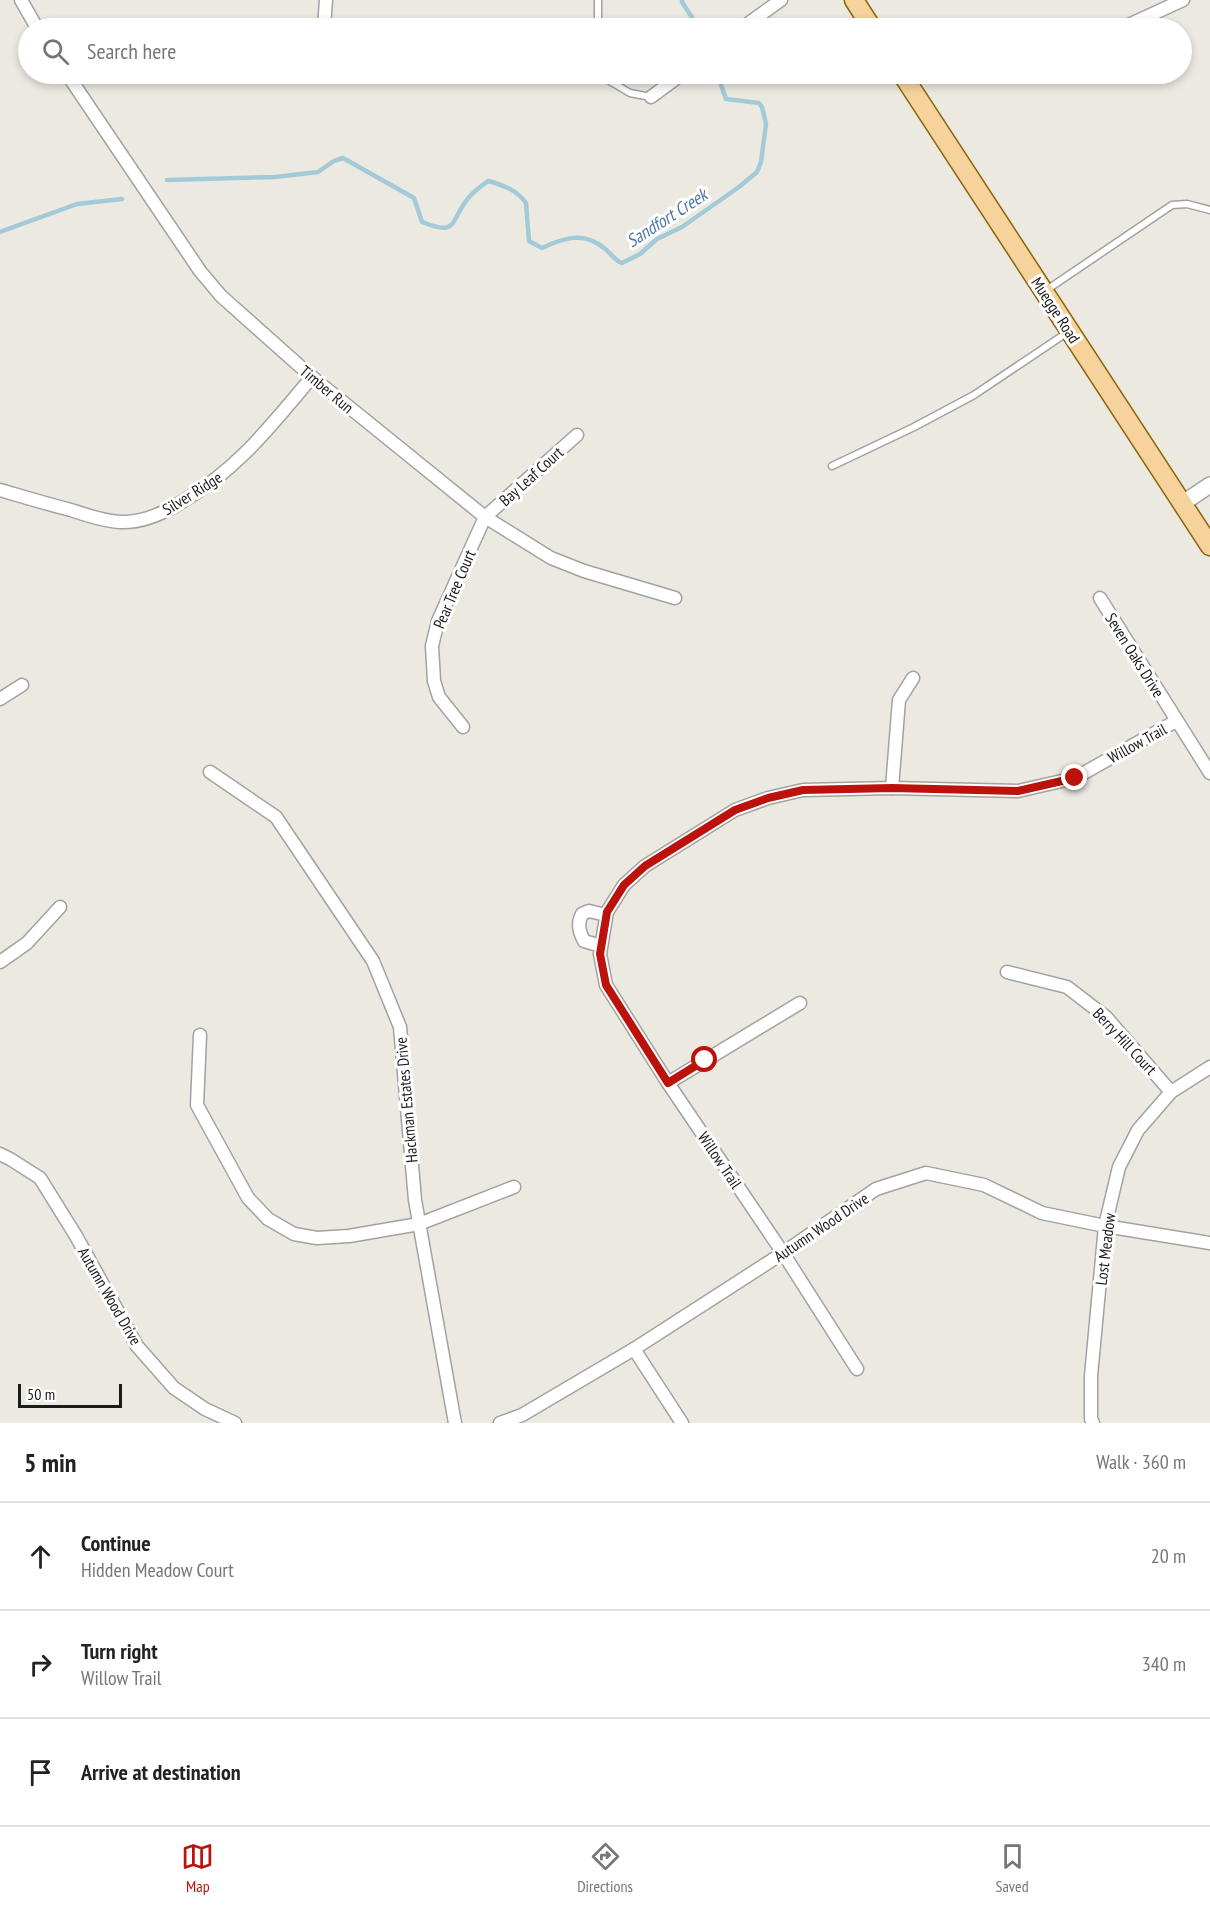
<!DOCTYPE html>
<meta charset="utf-8">
<style>
body{margin:0;font-family:"PT Sans Narrow",sans-serif;background:#f2f2f2;color:#222}
.scale{position:absolute;left:18px;bottom:15px;width:104px;box-sizing:border-box;padding-left:6px;border:3px solid #1b1b1b;border-top:0;font-size:16px;line-height:21px;white-space:nowrap;color:#1b1b1b;-webkit-text-stroke:4px #fff;paint-order:stroke}
.stop{position:absolute;width:18px;height:18px;margin:-14px;border:4px solid #bb120b;border-radius:50%;background:#fff}
.stop.end{background:#bb120b;border-color:#fff;box-shadow:0 2px 6px #0008}
.list{margin:0;padding:0;list-style:none}
h2{display:flex;justify-content:space-between;align-items:center;height:78px;margin:0;padding:0 24px;font-size:26px}
h2 small{font-size:20px;font-weight:400;color:#767676}
.list li{display:grid;grid-template-columns:39px 1fr auto;gap:18px;align-items:center;box-sizing:border-box;height:108px;padding:0 24px;border-top:2px solid #e0e0e0}
.list b{display:block;font-size:22px;white-space:nowrap}
.list p{margin:0;font-size:20px;white-space:nowrap;color:#767676}
.list em{font-size:20px;font-style:normal;color:#767676}
.icon{flex:none;width:33px;height:33px;fill:none;stroke:currentColor;stroke-width:2;stroke-linecap:round;stroke-linejoin:round}
.map{position:relative;flex:none;width:1210px;height:1423px;overflow:hidden}
.search{position:absolute;background:#fff;box-shadow:0 3px 9px #0003;left:18px;right:18px;top:18px;height:66px;display:flex;align-items:center;gap:15px;box-sizing:border-box;padding:0 21px;border-radius:33px;color:#767676;font-size:22px}
.sheet{height:402px;background:#fff}
nav{display:flex;justify-content:space-around;align-items:center;box-sizing:border-box;height:84px;border-top:2px solid #e0e0e0;background:#fff;font-size:16px;color:#767676}
nav a{display:grid;justify-items:center;gap:3px}
nav .on{color:#bb120b}
.map>svg:first-child{display:block}
.lines{fill:none;stroke-linecap:round;stroke-linejoin:round}
.stream{stroke:#a3cad8;stroke-width:4.5}
.service-casing{stroke:#a2a2a2;stroke-width:9}
.minor-casing{stroke:#a2a2a2;stroke-width:15}
.tertiary-casing{stroke:#a2a2a2;stroke-width:18}
.primary-casing{stroke:#8a6408;stroke-width:21}
.service{stroke:#fff;stroke-width:6}
.minor{stroke:#fff;stroke-width:12}
.tertiary{stroke:#fff;stroke-width:15}
.primary{stroke:#f6d39c;stroke-width:18}
.route{stroke:#bb120b;stroke-width:8}
.labels{text-anchor:middle;stroke-width:6;stroke-linejoin:round;paint-order:stroke}
.street-label{font-size:16px;fill:#1b1b1b;stroke:#fff}
.water-label{font-size:18px;font-style:italic;fill:#4e76a4;stroke:#fff}
</style>
<div class="map">
<svg width="1210" height="1423" viewBox="0 0 1210 1423">
<rect width="100%" height="100%" fill="#ece9e1"/>
<g class="lines">
<g class="stream">
<path d="M682,0V2L699,28"/>
<path d="M167,180L275,177L318,172L334,161L343,158L414,198L422,222C457,236 450,223 466,201C472,192 480,187 488,181C503,185 517,190 526,203L529,241L542,248C563,238 584,231 604,248C611,253 614,260 622,263L640,254L657,239L682,227L739,187L757,172L761,162L766,124L762,107L759,103L726,99L717,74"/>
<path d="M0,232L77,204L122,199"/>
</g>
<g class="service-casing">
<g id="service">
<path d="M598,28V0"/>
<path d="M605,74L608,80L630,93L651,97"/>
<path d="M1045,291L1172,205L1187,204L1210,210"/>
<path d="M832,466L914,427L974,395L1068,332"/>
</g>
</g>
<g class="minor-casing">
<g id="minor">
<path d="M21,0L37,28"/>
<path d="M324,28L326,0"/>
<path d="M742,28L781,0"/>
<path d="M1122,28L1183,0"/>
<path d="M67,74L200,271L221,296L312,377L485,517L551,558L584,571L675,598"/>
<path d="M651,97L682,74"/>
<path d="M0,490C24,497 47,504 71,510C86,515 103,521 120,522C141,523 162,514 180,503C237,470 270,427 312,377"/>
<path d="M1100,598L1210,773"/>
<path d="M0,699L22,685"/>
<path d="M463,727L439,697L434,681L432,646L438,621L485,517L577,435"/>
<path d="M210,772L276,817L373,961L400,1027L415,1200L455,1423"/>
<path d="M892,788L899,700L913,678"/>
<path d="M601,946L584,941C579,931 577,924 582,914L589,911L606,915"/>
<path d="M0,962L27,943L60,907"/>
<path d="M1007,972L1067,987L1106,1017L1171,1092"/>
<path d="M200,1035L197,1105L248,1198L268,1219L294,1234L317,1238L349,1236L419,1224L514,1187"/>
<path d="M668,1083L800,1003"/>
<path d="M0,1154L10,1159L40,1178L76,1236L137,1346L174,1388L205,1409L235,1423"/>
<path d="M634,1349L682,1423"/>
<path d="M857,1369L783,1253L668,1083L606,985L600,954L607,912L624,885L645,866L735,810L768,798L803,790L892,788L1018,791L1075,778L1176,721"/>
<path d="M500,1423L522,1415L634,1349L783,1253L876,1189L926,1173L984,1185L1042,1213L1105,1226L1210,1243"/>
<path d="M1093,1423L1091,1419V1376L1105,1226L1119,1167L1138,1130L1171,1092L1210,1067"/>
</g>
</g>
<g class="tertiary-casing">
<path id="tertiary" d="M1183,503L1210,485"/>
</g>
<g class="primary-casing">
<g id="primary">
<path d="M854,0L872,28"/>
<path d="M902,74L1210,546"/>
</g>
</g>
<use href="#service" class="service"/>
<use href="#minor" class="minor"/>
<use href="#tertiary" class="tertiary"/>
<use href="#primary" class="primary"/>
</g>
<g class="lines">
<path class="route" d="M705,1060L668,1083L606,985L600,954L607,912L624,885L645,866L735,810L768,798L803,790L892,788L1018,791L1075,778"/>
</g>
<g class="labels">
<g class="street-label">
<text transform="translate(1056 310) rotate(57)" y="6">Muegge Road</text>
<text transform="translate(327 389) rotate(40)" y="6">Timber Run</text>
<text transform="translate(531 476) rotate(-42)" y="6">Bay Leaf Court</text>
<text transform="translate(192 493) rotate(-32)" y="6">Silver Ridge</text>
<text transform="translate(454 589) rotate(-67)" y="6">Pear Tree Court</text>
<text transform="translate(1135 655) rotate(58)" y="6">Seven Oaks Drive</text>
<text transform="translate(1137 743) rotate(-29)" y="6">Willow Trail</text>
<text transform="translate(1125 1041) rotate(47)" y="6">Berry Hill Court</text>
<text transform="translate(406 1100) rotate(-95)" y="6">Hackman Estates Drive</text>
<text transform="translate(720 1160) rotate(56)" y="6">Willow Trail</text>
<text transform="translate(821 1227) rotate(-34)" y="6">Autumn Wood Drive</text>
<text transform="translate(1105 1249) rotate(-83)" y="6">Lost Meadow</text>
<text transform="translate(110 1296) rotate(60)" y="6">Autumn Wood Drive</text>
</g>
<g class="water-label">
<text transform="translate(667 218) rotate(-33)" y="6">Sandfort Creek</text>
</g>
</g>
</svg>
<div class="scale">50 m</div>
<div class="stop" style="left:705px;top:1060px"></div>
<div class="stop end" style="left:1075px;top:778px"></div>
<div class="search"><svg class="icon" aria-label="search" viewBox="0 0 24 24"><circle cx="10" cy="10" r="6"/><path d="M15 15l6 6"/></svg>Search here</div>
</div>
<section class="sheet">
<h2>5 min<small>Walk · 360 m</small></h2>
<ul class="list">
<li><svg class="icon" aria-label="ahead" viewBox="0 0 24 24"><path d="M12 20V5M6 11l6-6 6 6"/></svg><div><b>Continue</b><p>Hidden Meadow Court</p></div><em>20 m</em></li>
<li><svg class="icon" aria-label="right" viewBox="0 0 24 24"><path d="M7 20v-9h11M14 6l5 5-5 5"/></svg><div><b>Turn right</b><p>Willow Trail</p></div><em>340 m</em></li>
<li><svg class="icon" aria-label="arrive" viewBox="0 0 24 24"><path d="M6 21V4h12l-3 4 3 4H6"/></svg><div><b>Arrive at destination</b></div></li>
</ul>
</section>
<nav>
<a class="on"><svg class="icon" aria-label="map" viewBox="0 0 24 24"><path d="M3 6l6-2 6 2 6-2v14l-6 2-6-2-6 2zM9 4v14M15 6v14"/></svg>Map</a>
<a><svg class="icon" aria-label="directions" viewBox="0 0 24 24"><path d="M12 3l9 9-9 9-9-9zM9 14v-3h6M13 9l2 2-2 2"/></svg>Directions</a>
<a><svg class="icon" aria-label="saved" viewBox="0 0 24 24"><path d="M7 4h10v16l-5-4-5 4z"/></svg>Saved</a>
</nav>
